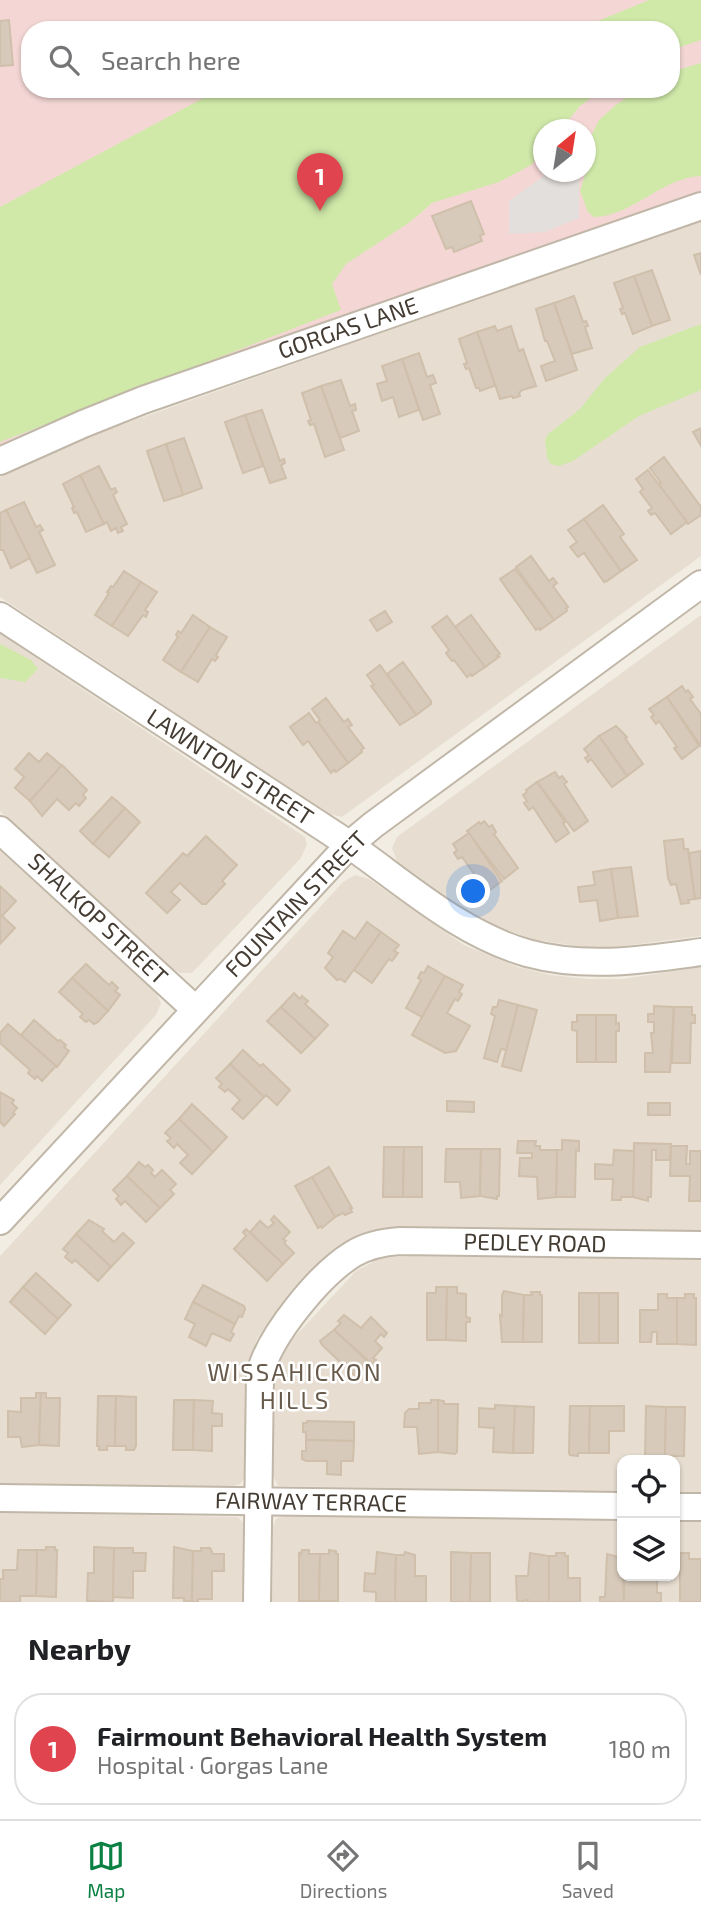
<!DOCTYPE html>
<meta charset="utf-8">
<style>
body{margin:0;font-family:"Exo 2",sans-serif;background:#f2f2f2;color:#202124}
.controls{position:absolute;right:21px;bottom:21px;display:grid;overflow:hidden;border-radius:14px;box-shadow:0 2px 5px #0004}
.controls button{width:63px;height:63px;display:grid;place-items:center;padding:0;border:0;border-bottom:2px solid #e0e0e0;background:#fff;color:#202124;font:35px sans-serif}
.compass{position:absolute;left:533px;top:119px;width:63px;height:63px;border-radius:50%;background:#fff;box-shadow:0 2px 5px #0004;rotate:30deg}
.you{position:absolute;left:474px;top:892px;width:24px;height:24px;margin:-18px;border:5px solid #fff;border-radius:50%;background:#1a73e8;box-shadow:0 0 0 10px #1a73e833}
.badge{display:grid;place-items:center;width:46px;height:46px;border-radius:50%;background:#0b8043;color:#fff;font-size:23px;font-weight:700}
.pin{position:absolute;translate:-50% -58px;filter:drop-shadow(0 2px 4px #0008)}
.pin::after{content:'';position:absolute;top:37px;width:24px;height:21px;background:inherit;clip-path:polygon(0 0,100% 0,50% 100%)}
.list{margin:0;padding:0;list-style:none}
h2{display:flex;justify-content:space-between;align-items:center;height:91px;margin:0;padding:0 28px;font-size:30px}
h2 small{font-size:23px;font-weight:400;color:#757577}
.list li{display:grid;grid-template-columns:46px 1fr auto;gap:21px;align-items:center;box-sizing:border-box;height:112px;margin:0 14px 14px;padding:0 14px;border:2px solid #e0e0e0;border-radius:28px}
.list b{display:block;font-size:26px;white-space:nowrap}
.list p{margin:0;font-size:23px;white-space:nowrap;color:#757577}
.list em{font-size:23px;font-style:normal;color:#757577}
.icon{flex:none;width:38px;height:38px;fill:none;stroke:currentColor;stroke-width:2;stroke-linecap:round;stroke-linejoin:round}
.map{position:relative;flex:none;width:701px;height:1602px;overflow:hidden}
.search{position:absolute;background:#fff;box-shadow:0 2px 5px #0004;left:21px;right:21px;top:21px;height:77px;display:flex;align-items:center;gap:18px;box-sizing:border-box;padding:0 24px;border-radius:28px;color:#757577;font-size:26px}
.sheet{height:217px;background:#fff}
nav{display:flex;justify-content:space-around;align-items:center;box-sizing:border-box;height:98px;border-top:2px solid #e0e0e0;background:#fff;font-size:19px;color:#757577}
nav a{display:grid;justify-items:center;gap:4px}
nav .on{color:#0b8043}
.map>svg:first-child{display:block}
.residential{fill:#e7ded1}
.medical{fill:#f4d7d5;fill-rule:evenodd}
.green{fill:#d0e9a9}
.parking{fill:#e2dfdc}
.building{fill:#d7cabb;stroke:#cfbfab;stroke-width:2}
.lines{fill:none;stroke-linecap:round;stroke-linejoin:round}
.street-casing{stroke:#c1b7a8;stroke-width:30}
.street{stroke:#fff;stroke-width:26}
.labels{text-anchor:middle;stroke-width:5;stroke-linejoin:round;paint-order:stroke}
.street-label{font-size:23px;fill:#443c33;stroke:#fff}
.neighbourhood-label{font-size:24px;letter-spacing:2px;fill:#675a4a;stroke:#fff}
</style>
<div class="map">
<svg width="701" height="1602" viewBox="0 0 701 1602">
<rect width="100%" height="100%" fill="#f2ede3"/>
<g class="residential">
<path d="M701,220V556L342,817L329,814L0,597V477L90,436Z"/>
<path d="M701,615V936L616,947H583L532,939L489,923L461,907L397,861L392,848L397,837Z"/>
<path d="M0,634L305,837L307,844L301,858L192,973H180L173,969L0,811Z"/>
<path d="M0,848L156,992L161,1003L156,1015L0,1185Z"/>
<path d="M355,875L369,879L464,945L518,967L550,975L588,979H622L701,967V1231L409,1227L377,1230L361,1235L331,1253L315,1269L277,1311L257,1339L247,1371L245,1394V1477L240,1484L230,1487L0,1484V1256L343,882Z"/>
<path d="M410,1256L701,1259V1493L675,1492V1460H622V1492L278,1486L273,1476L275,1384L279,1360L286,1346L356,1271L381,1258Z"/>
<path d="M0,1512L238,1517L244,1524L243,1602H0Z"/>
<path d="M283,1516L622,1520V1576H675V1521H701V1602H272L273,1526L276,1519Z"/>
</g>
<path class="medical" d="M0,0H701V191L113,397L64,415L0,445ZM30,30H671V89H30ZM544,130H586V172H544Z"/>
<g class="green">
<path d="M649,0H701V40L671,50V30H576Z"/>
<path d="M701,63V176C661,178 633,216 594,217L588,212L580,191L586,172L589,140L599,120L616,105L639,89H671V72Z"/>
<path d="M248,89H603L580,106L561,129L544,130L543,151L531,165L499,182L432,203L410,222L346,264L332,284L341,310L0,442V207L209,95Z"/>
<path d="M701,324V390L639,416L573,461L559,466L551,464L547,458L545,440L548,434L580,409L605,378L640,347Z"/>
<path d="M0,644L31,660L38,669L25,682L0,678Z"/>
</g>
<path class="parking" d="M549,172H579V218L545,232L509,234V201Z"/>
<g class="building">
<path d="M9,20L13,65L0,66V21Z"/>
<path d="M471,201L484,234L480,236L482,241L454,252L452,247L446,249L432,216Z"/>
<path d="M701,253V275L694,255Z"/>
<path d="M652,270L670,320L652,326L634,276Z"/>
<path d="M634,276L652,326L633,334L625,313L622,314L620,309L623,308L614,283Z"/>
<path d="M574,296L583,322L586,321L588,326L585,327L592,348L572,354L554,303Z"/>
<path d="M554,303L577,370L546,381L541,366L555,361L547,341H545L536,309Z"/>
<path d="M495,326L497,331L511,326L519,351L523,349L536,386L522,390L519,393L520,396L513,398L512,396L500,399L477,332Z"/>
<path d="M477,332L494,382V386L480,391L479,388H476L469,368L466,369L464,364L467,363L459,339Z"/>
<path d="M419,353L427,377L433,375L436,383L430,385L440,414L423,420L402,359Z"/>
<path d="M402,359L419,410L399,417L393,397L382,401L377,384L387,381L382,366Z"/>
<path d="M341,380L350,406L355,404L356,410L352,411L359,431L340,438L321,386Z"/>
<path d="M321,386L344,450L325,457L314,424L310,425L308,421L311,420L302,393Z"/>
<path d="M262,410L280,461L284,459L285,463L281,465L286,478L270,483L245,415Z"/>
<path d="M245,415L263,466L243,473L225,422Z"/>
<path d="M701,428V446L693,432Z"/>
<path d="M184,438L202,488L183,495L166,444Z"/>
<path d="M166,444L183,495L164,501L147,451Z"/>
<path d="M664,457L701,507V515L688,524L658,484L661,483L650,468Z"/>
<path d="M99,466L111,490L115,488L117,492L113,495L127,524L121,527L123,531L118,533L116,528L111,531L107,522L104,524L80,475Z"/>
<path d="M648,470L687,522L671,534L655,513L651,515L648,511L652,508L640,492L643,489L636,479Z"/>
<path d="M80,475L104,524L86,532L77,512L74,513L72,508L74,507L63,484Z"/>
<path d="M24,502L36,527L40,525L43,530L39,532L55,565L37,573L6,510Z"/>
<path d="M603,505L624,534L620,537L637,560L621,571L584,519Z"/>
<path d="M6,510L30,558L11,568L3,550H0V513Z"/>
<path d="M584,519L621,571L607,581L604,582L584,553L578,557L570,547L577,542L568,530Z"/>
<path d="M531,556L549,581L553,578L557,583L553,586L568,607L566,609L567,611L554,620L516,567Z"/>
<path d="M515,569L554,620L540,630L539,628L536,630L500,579Z"/>
<path d="M124,571L141,582L112,626L95,615L109,593L107,592L111,586L113,587Z"/>
<path d="M141,582L157,592L145,610L148,612L146,617L143,615L128,636L112,626Z"/>
<path d="M385,611L392,622L377,631L370,620Z"/>
<path d="M193,615L210,627L181,672L163,660L178,637L176,635L178,631L181,633Z"/>
<path d="M471,615L500,654L497,656L499,657L485,667L455,627Z"/>
<path d="M447,616L485,667L472,676L471,674L467,677L454,660L452,661L446,653L449,650L432,627Z"/>
<path d="M210,627L227,637L216,655L218,657L215,661L212,659L198,682L181,672Z"/>
<path d="M403,662L431,701V704L416,715L387,674Z"/>
<path d="M380,665L416,715L400,725L371,686L374,685L367,675Z"/>
<path d="M682,686L686,692L688,690L693,697L690,699L701,714V746L667,697Z"/>
<path d="M667,697L699,746L682,759L674,748L677,747L659,721L656,724L651,717L654,715L649,709Z"/>
<path d="M326,698L344,722L348,719L352,725L348,727L364,748L361,750L362,752L348,763L318,722L320,720L312,709Z"/>
<path d="M309,713L316,723L318,722L348,763L336,772L334,770L331,773L308,741L303,745L290,727Z"/>
<path d="M616,726L627,737L625,738L643,764L627,776L599,736Z"/>
<path d="M599,736L627,776L612,787L591,759L588,762L585,758L589,755L584,749Z"/>
<path d="M29,753L39,762L47,753L62,766L30,801L15,788L24,777L15,769Z"/>
<path d="M62,765L87,790L83,795L86,798L79,806L76,803L69,810L57,799L42,816L30,801Z"/>
<path d="M555,772L559,778L562,776L567,782L564,784L588,821L574,831L537,782Z"/>
<path d="M537,782L565,822L563,823L569,833L556,842L533,807L529,810L524,803L527,801L523,795L527,792L526,790Z"/>
<path d="M112,797L125,808L93,844L80,831Z"/>
<path d="M125,808L140,822L109,857L93,844Z"/>
<path d="M484,821L489,827L492,825L496,832L494,834L518,868L504,879L467,831L479,822L481,824Z"/>
<path d="M469,833L502,881L487,892L462,857L458,859L454,853L457,850L453,844Z"/>
<path d="M206,836L237,865L222,881L225,884L206,904H202L180,883L171,892L180,900L167,913L146,893L183,853L187,856Z"/>
<path d="M683,839L684,849H688L695,899L688,900L689,903L681,904L676,884L671,885L668,878L664,841Z"/>
<path d="M701,851V898L695,899L689,853Z"/>
<path d="M631,867L638,916L618,918L611,869Z"/>
<path d="M611,869L618,918L600,921L597,900L580,902L578,887L595,885L593,872Z"/>
<path d="M0,886L16,901L2,916L0,914Z"/>
<path d="M0,914L15,928L0,944Z"/>
<path d="M367,922L381,932L345,982L340,979L337,980L325,968L333,957L328,953L343,931L355,939Z"/>
<path d="M381,932L399,945L394,951L398,953L392,961L389,959L372,983L354,970Z"/>
<path d="M86,964L109,985L112,982L118,988L115,991L120,995L108,1011L72,978Z"/>
<path d="M428,966L445,976L422,1017L406,1008L421,980L418,978L421,972L424,973Z"/>
<path d="M445,976L463,985L459,992L462,994L458,1001L455,999L447,1013L470,1026L456,1051L445,1053L412,1035Z"/>
<path d="M72,978L108,1011L98,1022L94,1024L89,1020L86,1022L80,1017L83,1014L59,992Z"/>
<path d="M294,993L300,999L302,996L308,1001L305,1004L328,1025L315,1039L281,1007Z"/>
<path d="M499,1000L518,1005L507,1050L501,1049L497,1062L484,1058L495,1016L491,1014L493,1007H497Z"/>
<path d="M518,1005L537,1010L521,1071L502,1066Z"/>
<path d="M654,1006L674,1007L670,1072H645V1053H653L651,1033H654V1022H648V1014H654Z"/>
<path d="M281,1007L315,1039L301,1053L267,1021Z"/>
<path d="M674,1007H692V1015H695V1023H691L690,1063H672Z"/>
<path d="M577,1015H596V1062H577V1031L572,1030V1022H577Z"/>
<path d="M596,1015H616V1024L619,1023V1031H616V1062H596Z"/>
<path d="M34,1020L58,1041L60,1040L66,1045L64,1047L69,1051L57,1067L21,1035Z"/>
<path d="M8,1024L56,1066L42,1081L37,1076L35,1079L28,1073L30,1070L0,1043V1033Z"/>
<path d="M243,1050L260,1066L263,1064L290,1090L277,1105L266,1095L264,1097L230,1064Z"/>
<path d="M230,1064L264,1097L243,1119L232,1109L240,1100L228,1089L225,1092L219,1087L222,1084L216,1078Z"/>
<path d="M0,1092L14,1100L12,1103L17,1108L13,1113L15,1114L4,1126L0,1122Z"/>
<path d="M447,1101L474,1102V1112L447,1111Z"/>
<rect x="648" y="1103" width="22" height="12"/>
<path d="M192,1104L227,1137L213,1152L179,1119Z"/>
<path d="M179,1119L213,1152L192,1174L180,1163L188,1155L177,1144L174,1148L167,1141L171,1138L165,1133Z"/>
<path d="M562,1140L579,1141V1151L576,1150L575,1197H556L557,1150H562Z"/>
<path d="M518,1141H536L535,1146H540V1150H557L556,1197L538,1199L537,1177L519,1176L520,1158H532V1153H517Z"/>
<path d="M634,1143L671,1144L670,1160H656V1150H652L651,1197H648V1201L633,1197Z"/>
<path d="M671,1146H687L686,1164H690V1151H701V1201H689L690,1176H670Z"/>
<path d="M384,1147H404L403,1197H383Z"/>
<path d="M404,1147H422V1197H403Z"/>
<path d="M446,1149H481L480,1196L461,1198L460,1182H445Z"/>
<path d="M481,1149H500L499,1196H497V1199L480,1196Z"/>
<path d="M614,1150L634,1151L633,1197H621V1200H612L613,1179H595V1164L613,1165Z"/>
<path d="M139,1162L145,1167L148,1165L153,1170L151,1173L155,1177L162,1170L176,1184L170,1190L174,1194L160,1208L127,1176Z"/>
<path d="M329,1167L352,1208H350L352,1212L345,1215L343,1213L335,1217L312,1177Z"/>
<path d="M127,1176L160,1208L146,1222L125,1201L121,1205L116,1199L119,1196L113,1190Z"/>
<path d="M312,1177L335,1217L322,1228L321,1226L318,1228L295,1186Z"/>
<path d="M274,1216L290,1232L283,1239L286,1241L284,1243L294,1253L283,1264L250,1232L260,1221L268,1228L274,1223L271,1220Z"/>
<path d="M89,1220L104,1229L102,1231L114,1242L123,1233L134,1243L111,1267L76,1234Z"/>
<path d="M246,1229L283,1264L267,1281L234,1249L246,1236L243,1232Z"/>
<path d="M76,1234L111,1267L98,1281L75,1260L72,1263L65,1257L68,1253L63,1249Z"/>
<path d="M36,1273L71,1305L58,1319L23,1287Z"/>
<path d="M203,1285L244,1306L245,1309L242,1317L239,1316L235,1324L193,1302Z"/>
<path d="M23,1287L58,1319L45,1334L10,1302Z"/>
<path d="M436,1287H447L446,1340H427V1293H436Z"/>
<path d="M447,1287H457V1293L466,1294V1317L470,1318V1322H466V1341L446,1340Z"/>
<path d="M504,1291L524,1295L523,1342H502L500,1315L502,1316V1295Z"/>
<path d="M531,1292H540V1295H542V1342H523L524,1295H532Z"/>
<rect x="579" y="1293" width="20" height="50"/>
<rect x="599" y="1293" width="19" height="50"/>
<path d="M658,1294H667V1298H677V1344H657V1332H652L651,1342H640V1310H658Z"/>
<path d="M685,1294H694V1298H696V1345L677,1344V1298H685Z"/>
<path d="M193,1302L235,1324L231,1332L234,1334L230,1341L212,1333L206,1346L189,1337L195,1324L185,1319Z"/>
<path d="M344,1315L361,1328L371,1317L387,1333L384,1337L381,1334L375,1341L382,1348L373,1358L376,1360L372,1364L334,1330L341,1323L338,1321Z"/>
<path d="M334,1330L371,1364L368,1368L365,1367L356,1377L322,1345L320,1341Z"/>
<path d="M36,1393H41L39,1445L22,1447L20,1437H8V1411L21,1412V1398H36Z"/>
<path d="M41,1393H46V1398H60L59,1446L39,1445Z"/>
<path d="M98,1396H116L115,1446H107V1450H99V1446H97Z"/>
<path d="M116,1396L136,1397V1446L134,1450H126V1446H115Z"/>
<path d="M174,1400H194L193,1450H173Z"/>
<path d="M194,1400L213,1401L212,1413L222,1414V1426H212V1451L193,1450Z"/>
<path d="M431,1400H437L438,1403V1452L419,1454L417,1427H404L405,1413L409,1409H419V1403H431Z"/>
<path d="M438,1400L444,1401V1404H458L457,1452L455,1454L438,1452Z"/>
<path d="M495,1405L515,1406L513,1453L493,1452L494,1428L479,1427V1408L495,1409Z"/>
<path d="M515,1406L534,1407L533,1453H513Z"/>
<path d="M570,1406H590L589,1453H578V1456L570,1455L569,1453Z"/>
<path d="M590,1406H624V1431H609V1453H589Z"/>
<path d="M646,1406L666,1407L665,1456H645Z"/>
<path d="M666,1407H685L684,1456H665Z"/>
<path d="M307,1421L354,1422V1441L306,1440V1432H303V1423H307Z"/>
<path d="M306,1440L354,1441L353,1461H341V1475L327,1474V1461H306L302,1459V1451H306Z"/>
<path d="M46,1547H55V1550H57L56,1597L36,1596L37,1550H46Z"/>
<path d="M94,1547L114,1548L113,1602L87,1601L88,1573H94Z"/>
<path d="M174,1547L193,1551L192,1602L184,1601V1598H173Z"/>
<path d="M114,1548H133V1553H146L145,1571H133V1598L113,1597Z"/>
<path d="M201,1548H210L213,1554H224V1571H212V1599H198V1602H192L193,1551H201Z"/>
<path d="M18,1550H37L36,1596H20V1602H0V1579H3V1570H17Z"/>
<path d="M302,1550H309V1554H320L319,1601H299V1553L301,1554Z"/>
<path d="M329,1550L336,1551V1554H338V1601H319L320,1554H329Z"/>
<path d="M377,1552L396,1555L395,1602H376V1592L364,1591L365,1573L375,1574Z"/>
<path d="M405,1552L415,1555V1576H426V1602H395L396,1555H404Z"/>
<path d="M451,1552L471,1553L470,1602H451Z"/>
<path d="M471,1553H490V1602H470Z"/>
<path d="M530,1553L549,1556V1602H528V1600L519,1602L517,1600L516,1576H528Z"/>
<path d="M556,1553H565V1556H568V1578H580V1602H549V1556H556Z"/>
<path d="M680,1553H689V1559H701V1602H680Z"/>
<path d="M607,1554L622,1558L624,1602H600V1597H605Z"/>
<path d="M624,1576H645V1579H657V1593H661V1602H624Z"/>
</g>
<g class="lines">
<g class="street-casing">
<g id="street">
<path d="M0,461L83,424L143,400L701,206"/>
<path d="M0,616C112,690 226,763 338,837C399,878 455,932 527,953C586,969 642,960 701,952"/>
<path d="M0,830L195,1009"/>
<path d="M0,1221L349,845L373,825L701,584"/>
<path d="M0,1498L622,1506"/>
<path d="M675,1507H701"/>
<path d="M257,1602L260,1374C269,1336 320,1274 353,1254C368,1245 384,1242 400,1241L701,1245"/>
</g>
</g>
<use href="#street" class="street"/>
</g>
<g class="labels">
<g class="street-label">
<text transform="translate(348 328) rotate(-19)" y="8">GORGAS LANE</text>
<text transform="translate(230 767) rotate(33)" y="8">LAWNTON STREET</text>
<text transform="translate(296 904) rotate(-46)" y="8">FOUNTAIN STREET</text>
<text transform="translate(98 919) rotate(43)" y="8">SHALKOP STREET</text>
<text transform="translate(535 1243) rotate(1)" y="8">PEDLEY ROAD</text>
<text transform="translate(311 1502) rotate(1)" y="8">FAIRWAY TERRACE</text>
</g>
<g class="neighbourhood-label">
<text x="295" y="1381">WISSAHICKON<tspan x="295" dy="28">HILLS</tspan></text>
</g>
</g>
</svg>
<div class="controls">
<button><svg class="icon" aria-label="locate" viewBox="0 0 24 24"><circle cx="12" cy="12" r="6"/><path d="M12 2v4M12 18v4M2 12h4M18 12h4"/></svg></button>
<button><svg class="icon" aria-label="layers" viewBox="0 0 24 24"><path d="M12 4l9 5-9 5-9-5zM3 14l9 5 9-5"/></svg></button>
</div>
<svg class="compass" viewBox="-18 -18 36 36"><path d="M0-13l5 13h-10z" fill="#e53935"/><path d="M0 13l5-13h-10z" fill="#757577"/></svg>
<div class="you"></div>
<div class="pin badge" style="left:320px;top:211px;background:#e0444e">1</div>
<div class="search"><svg class="icon" aria-label="search" viewBox="0 0 24 24"><circle cx="10" cy="10" r="6"/><path d="M15 15l6 6"/></svg>Search here</div>
</div>
<section class="sheet">
<h2>Nearby<small></small></h2>
<ul class="list">
<li><span class="badge" style="background:#e0444e">1</span><div><b>Fairmount Behavioral Health System</b><p>Hospital · Gorgas Lane</p></div><em>180 m</em></li>
</ul>
</section>
<nav>
<a class="on"><svg class="icon" aria-label="map" viewBox="0 0 24 24"><path d="M3 6l6-2 6 2 6-2v14l-6 2-6-2-6 2zM9 4v14M15 6v14"/></svg>Map</a>
<a><svg class="icon" aria-label="directions" viewBox="0 0 24 24"><path d="M12 3l9 9-9 9-9-9zM9 14v-3h6M13 9l2 2-2 2"/></svg>Directions</a>
<a><svg class="icon" aria-label="saved" viewBox="0 0 24 24"><path d="M7 4h10v16l-5-4-5 4z"/></svg>Saved</a>
</nav>
